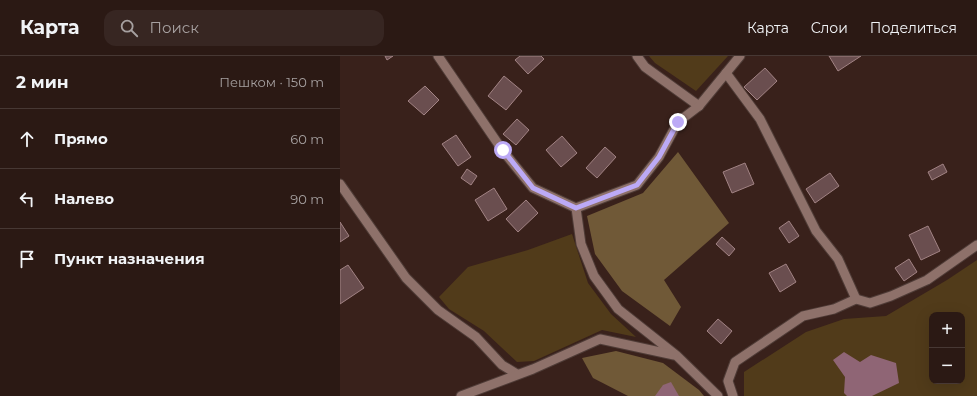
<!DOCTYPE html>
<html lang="ru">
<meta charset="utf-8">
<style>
body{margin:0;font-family:Montserrat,sans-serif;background:#372622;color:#f1f3f6}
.controls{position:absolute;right:12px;bottom:12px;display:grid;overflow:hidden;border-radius:8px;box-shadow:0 4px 16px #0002}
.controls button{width:36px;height:36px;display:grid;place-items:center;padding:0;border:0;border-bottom:1px solid #473834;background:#2b1914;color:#f1f3f6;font:20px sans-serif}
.stop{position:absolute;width:12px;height:12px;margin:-9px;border:3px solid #bcaaf6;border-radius:50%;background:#fff}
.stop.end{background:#bcaaf6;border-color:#fff;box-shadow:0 1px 4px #0008}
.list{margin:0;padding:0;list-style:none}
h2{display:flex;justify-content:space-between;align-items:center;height:52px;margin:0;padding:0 16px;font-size:17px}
h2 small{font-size:13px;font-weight:400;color:#a6a0a0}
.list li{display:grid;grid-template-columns:26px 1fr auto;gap:12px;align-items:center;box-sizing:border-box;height:60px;padding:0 16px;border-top:1px solid #473834}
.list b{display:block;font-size:15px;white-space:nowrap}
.list em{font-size:13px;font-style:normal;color:#a6a0a0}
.icon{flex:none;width:22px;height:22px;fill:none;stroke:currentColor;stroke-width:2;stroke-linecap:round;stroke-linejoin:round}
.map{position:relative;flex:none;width:637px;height:340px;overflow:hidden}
header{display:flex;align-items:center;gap:24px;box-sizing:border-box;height:56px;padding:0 20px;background:#2b1914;border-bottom:1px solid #473834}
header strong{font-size:19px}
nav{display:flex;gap:22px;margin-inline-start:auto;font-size:14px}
.search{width:280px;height:36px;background:#372622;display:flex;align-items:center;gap:10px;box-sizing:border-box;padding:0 14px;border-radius:12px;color:#a6a0a0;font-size:15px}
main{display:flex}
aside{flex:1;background:#2b1914}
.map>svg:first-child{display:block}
.green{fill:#513b1a;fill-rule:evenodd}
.forest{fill:#705937}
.water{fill:#8f6575}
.building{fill:#6a4e4f;stroke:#a28384}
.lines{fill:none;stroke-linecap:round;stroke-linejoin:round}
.minor-casing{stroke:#4f3c37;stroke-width:11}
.minor{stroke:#8e716a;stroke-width:9}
.route{stroke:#bcaaf6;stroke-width:5}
</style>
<header>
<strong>Карта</strong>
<div class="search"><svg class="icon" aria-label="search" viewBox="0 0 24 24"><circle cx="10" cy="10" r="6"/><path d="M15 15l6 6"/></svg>Поиск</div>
<nav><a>Карта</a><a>Слои</a><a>Поделиться</a></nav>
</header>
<main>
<aside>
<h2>2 мин<small>Пешком · 150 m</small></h2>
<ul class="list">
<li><svg class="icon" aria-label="ahead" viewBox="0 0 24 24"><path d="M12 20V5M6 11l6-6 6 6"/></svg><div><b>Прямо</b></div><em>60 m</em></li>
<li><svg class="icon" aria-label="left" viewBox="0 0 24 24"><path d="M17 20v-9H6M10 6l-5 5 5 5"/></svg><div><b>Налево</b></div><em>90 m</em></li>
<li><svg class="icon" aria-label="arrive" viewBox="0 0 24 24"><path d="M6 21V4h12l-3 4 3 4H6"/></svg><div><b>Пункт назначения</b></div></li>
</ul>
</aside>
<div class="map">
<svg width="637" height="340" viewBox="0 0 637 340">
<rect width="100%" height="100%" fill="#39211b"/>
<g class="green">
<path d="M309,0H388L356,35L315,7Z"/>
<path d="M232,178L248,227L271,258L296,281L262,274L194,305L177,306L144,275L109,253L99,241L128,211L188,194Z"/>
<path d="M637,204V340H404V316L466,276L504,263L546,260L607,224ZM592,259H622V325H592Z"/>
</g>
<g class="forest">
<path d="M338,96L389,167L324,224L341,251L330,270L282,235L255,198L247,160L303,137Z"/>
<path d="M276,295L323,307L359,334L364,340H288L253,322L242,302Z"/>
</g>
<g class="water">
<path d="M504,296L520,306L531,299L556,307L559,327L532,340H507L504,337L505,321L493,304Z"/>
<path d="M331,326L339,340H315L323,329Z"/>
</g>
<g class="building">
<path d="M45,0H53L47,4Z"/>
<path d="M180,0H201L204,3L188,18L175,4Z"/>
<path d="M489,0H521L498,15Z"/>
<path d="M425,12L437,25L417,44L404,31Z"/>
<path d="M164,20L182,35L166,54L148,40Z"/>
<path d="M85,30L99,44L84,59L68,45Z"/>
<path d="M177,63L189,74L176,89L163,78Z"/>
<path d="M116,79L131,101L118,110L102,88Z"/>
<path d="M222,80L237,97L221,111L206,94Z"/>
<path d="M265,91L276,101L257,122L246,112Z"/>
<path d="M405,107L414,128L392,137L383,116Z"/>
<path d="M603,108L607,116L592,124L588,116Z"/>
<path d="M127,113L137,120L131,129L121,122Z"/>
<path d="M490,117L499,130L475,147L466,133Z"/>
<path d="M154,132L167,153L148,165L135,144Z"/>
<path d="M186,144L198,157L178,176L166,163Z"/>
<path d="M449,165L459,180L449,187L439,172Z"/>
<path d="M0,166L9,180L0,186Z"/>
<path d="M588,170L600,195L581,204L569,179Z"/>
<path d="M382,181L395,193L389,200L376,188Z"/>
<path d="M569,203L577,216L564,225L555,212Z"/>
<path d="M446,208L456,226L440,236L429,217Z"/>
<path d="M8,209L24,232L0,248V214Z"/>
<path d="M378,263L392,275L381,288L367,275Z"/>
</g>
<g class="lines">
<g class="minor-casing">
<g id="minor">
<path d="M98,0L163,95L193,132L236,152L241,188L254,220L278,253L336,299L378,340"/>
<path d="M297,0L305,11L359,50"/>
<path d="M386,17L420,63L476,175L498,203L516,243"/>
<path d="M0,128L66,222L98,254L136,281L162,309L177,318"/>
<path d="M236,152L297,129L319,101L338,66L359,50L400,0"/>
<path d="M121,340L193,313L260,283L334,299"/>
<path d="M393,340L388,325L395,306L463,260L494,253L516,243L530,247L551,240L587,224L637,189"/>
</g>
</g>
<use href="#minor" class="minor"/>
</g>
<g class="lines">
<path class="route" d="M163,94L193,132L236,152L297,129L319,101L338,66"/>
</g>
</svg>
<div class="controls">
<button>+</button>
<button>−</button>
</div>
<div class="stop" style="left:163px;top:94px"></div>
<div class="stop end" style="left:338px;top:66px"></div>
</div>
</main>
